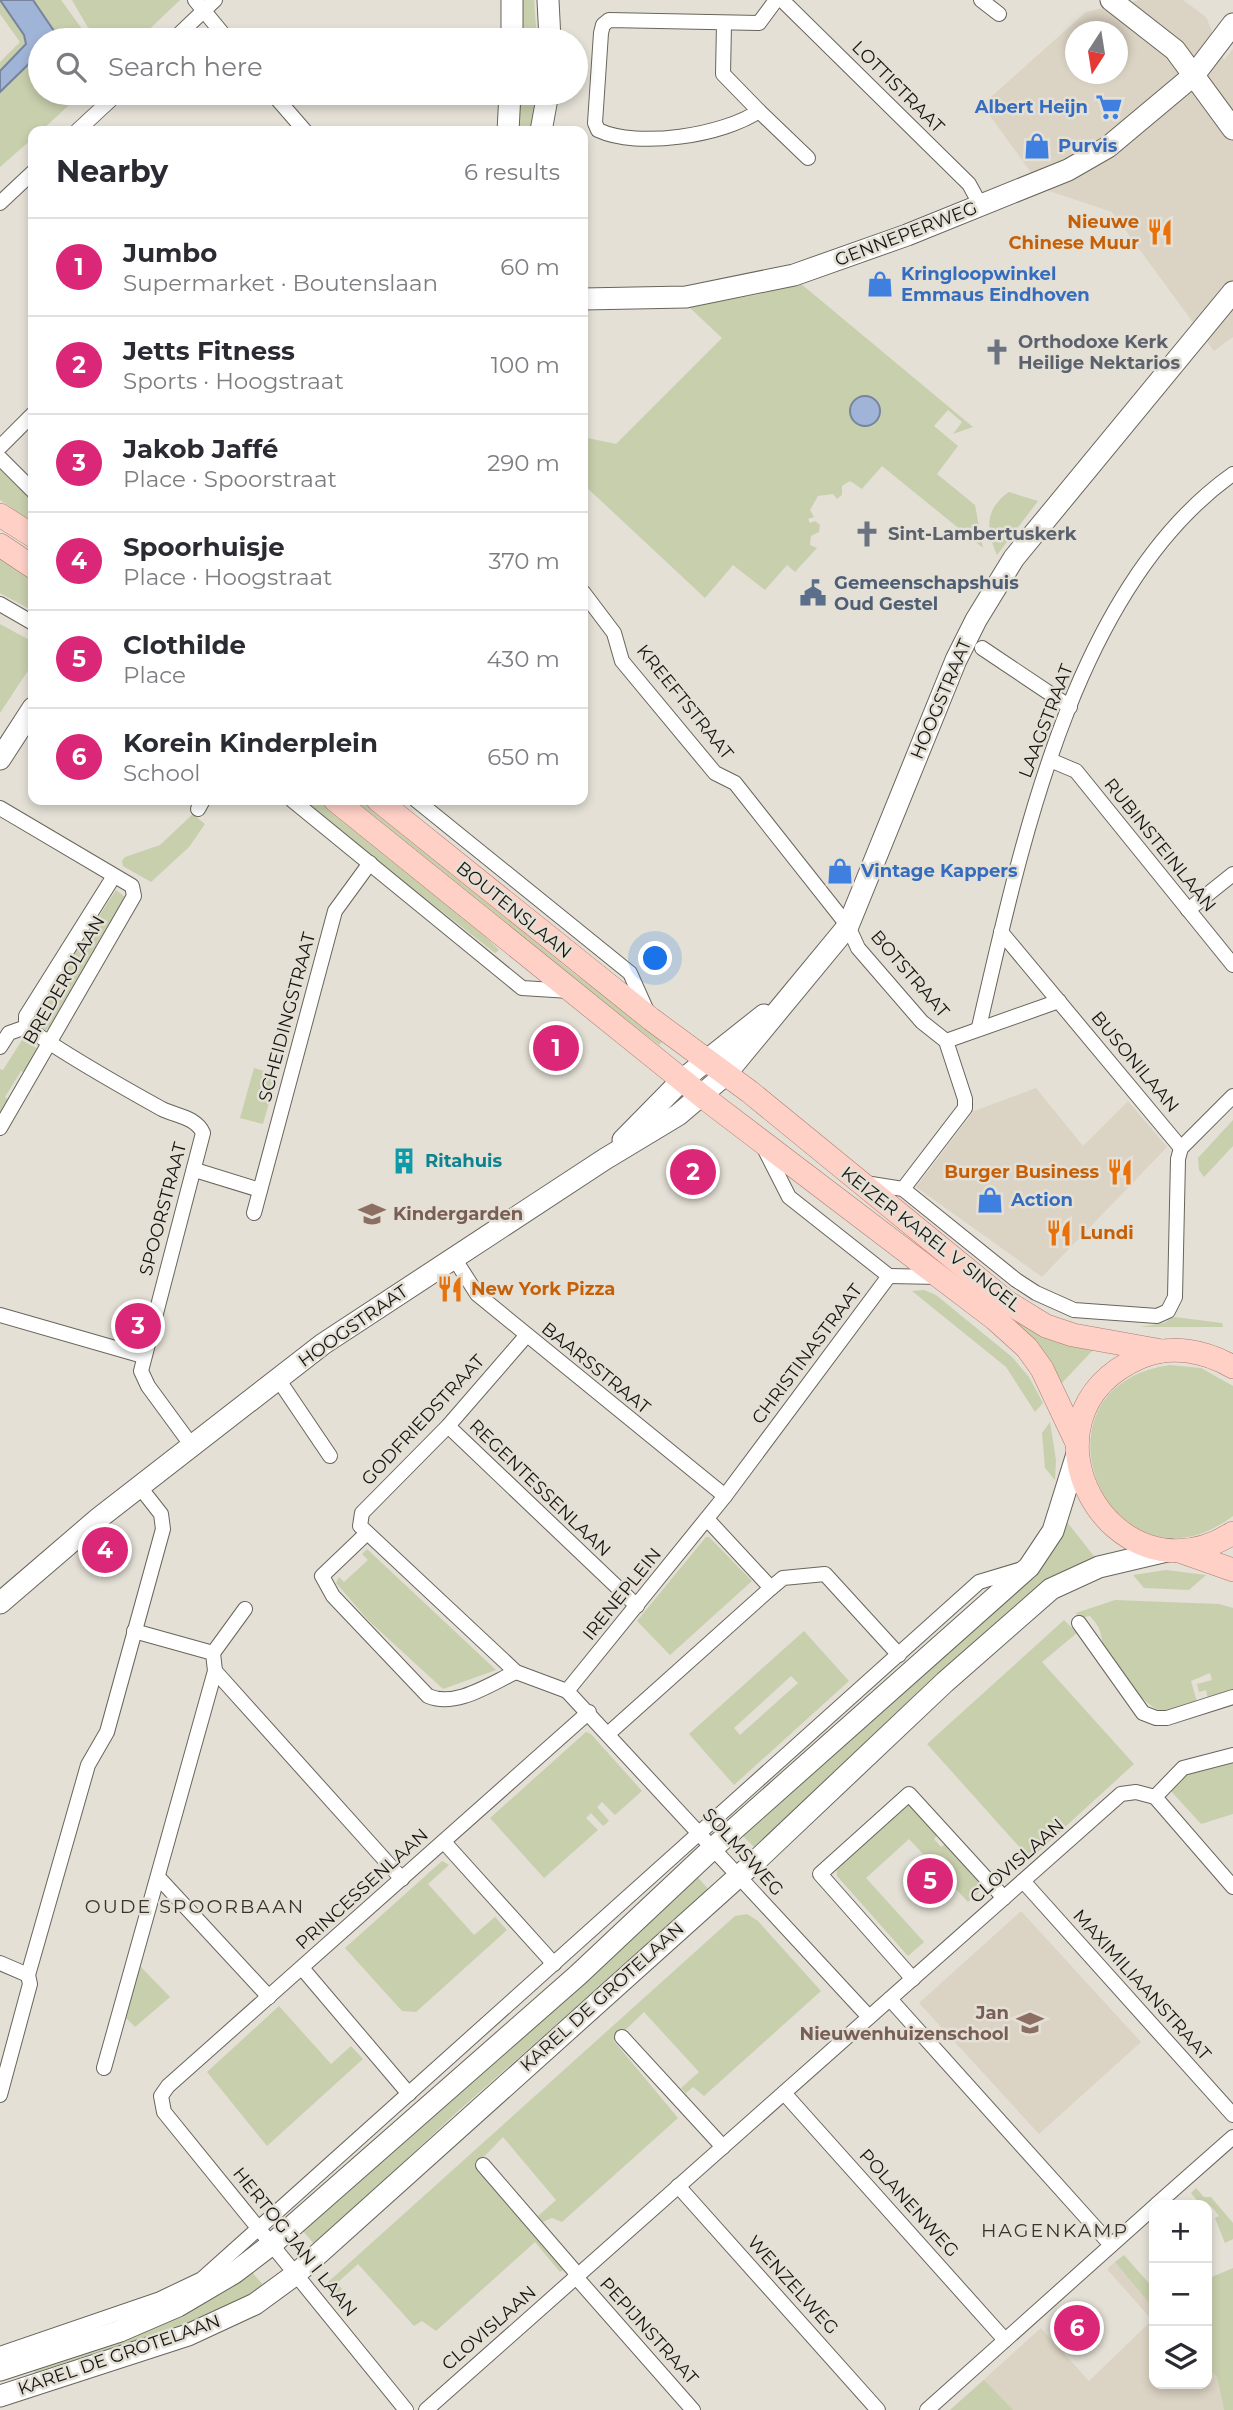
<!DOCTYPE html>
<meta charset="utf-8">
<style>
body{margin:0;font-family:Montserrat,sans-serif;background:#f2f2f3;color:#2b2b33}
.controls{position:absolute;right:21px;bottom:21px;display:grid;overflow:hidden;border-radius:14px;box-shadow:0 4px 10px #0003}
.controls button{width:63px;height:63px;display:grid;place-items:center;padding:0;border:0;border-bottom:2px solid #e1e1e2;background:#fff;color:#2b2b33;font:35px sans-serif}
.compass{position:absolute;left:1065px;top:21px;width:63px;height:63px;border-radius:50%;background:#fff;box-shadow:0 4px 10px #0003;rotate:192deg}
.you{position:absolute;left:656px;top:959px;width:24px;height:24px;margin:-18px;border:5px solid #fff;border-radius:50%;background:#1a73e8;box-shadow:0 0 0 10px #1a73e833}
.badge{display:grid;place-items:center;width:46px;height:46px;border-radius:50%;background:#db2777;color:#fff;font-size:23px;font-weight:700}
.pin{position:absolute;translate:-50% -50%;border:4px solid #fff;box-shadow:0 2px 7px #0006}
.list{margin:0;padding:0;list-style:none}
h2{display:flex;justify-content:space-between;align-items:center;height:91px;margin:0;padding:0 28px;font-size:30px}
h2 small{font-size:23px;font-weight:400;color:#7c7c81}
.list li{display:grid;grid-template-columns:46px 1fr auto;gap:21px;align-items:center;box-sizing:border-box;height:98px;padding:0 28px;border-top:2px solid #e1e1e2}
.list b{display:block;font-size:26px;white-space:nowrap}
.list p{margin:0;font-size:23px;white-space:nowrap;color:#7c7c81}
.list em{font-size:23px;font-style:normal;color:#7c7c81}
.icon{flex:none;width:38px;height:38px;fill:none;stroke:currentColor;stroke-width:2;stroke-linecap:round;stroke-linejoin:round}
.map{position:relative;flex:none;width:1233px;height:2410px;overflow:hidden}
.search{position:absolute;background:#fff;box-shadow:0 4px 10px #0003;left:28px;top:28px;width:560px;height:77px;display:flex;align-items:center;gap:18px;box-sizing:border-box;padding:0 24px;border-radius:38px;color:#7c7c81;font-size:26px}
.panel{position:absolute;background:#fff;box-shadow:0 4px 10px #0003;left:28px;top:126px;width:560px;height:679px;border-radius:14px}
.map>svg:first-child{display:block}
.built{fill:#dbd3c3;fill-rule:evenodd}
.green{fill:#c8cfad;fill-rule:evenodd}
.water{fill:#a0b4d8;stroke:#77849d;stroke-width:2}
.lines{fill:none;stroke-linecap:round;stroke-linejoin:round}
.street-casing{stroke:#69655d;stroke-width:16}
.secondary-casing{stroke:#69655d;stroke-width:23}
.primary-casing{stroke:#ad7a6e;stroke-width:24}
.street{stroke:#fff;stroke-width:14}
.secondary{stroke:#fff;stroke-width:21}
.primary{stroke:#fed0c6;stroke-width:23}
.labels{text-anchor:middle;stroke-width:5;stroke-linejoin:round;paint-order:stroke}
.street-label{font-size:18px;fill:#171512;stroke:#e4e0d6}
.shop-label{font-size:18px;font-weight:bold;fill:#366cbe;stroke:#e4e0d6;text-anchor:start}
.food-label{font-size:18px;font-weight:bold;fill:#c56008;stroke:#e4e0d6;text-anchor:end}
.worship-label{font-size:18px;font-weight:bold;fill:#5b616d;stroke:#e4e0d6;text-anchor:start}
.service-label{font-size:18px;font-weight:bold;fill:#4e5e75;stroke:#e4e0d6;text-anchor:start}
.culture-label{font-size:18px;font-weight:bold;fill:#0d838f;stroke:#e4e0d6;text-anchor:start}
.education-label{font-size:18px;font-weight:bold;fill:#785e54;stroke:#e4e0d6;text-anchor:start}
.neighbourhood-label{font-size:19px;letter-spacing:2px;fill:#39352e;stroke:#e4e0d6}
</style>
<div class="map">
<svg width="1233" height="2410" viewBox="0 0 1233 2410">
<rect width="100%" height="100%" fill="#e4e0d6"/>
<g class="built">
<path d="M1140,0H1183L1206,17L1224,60L1233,49V337L1214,351L1112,212L1043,189L982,105L1086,12ZM1076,32H1118V74H1076Z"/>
<path d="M1036,1088L1083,1146L1128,1101L1167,1147L1042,1277L916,1187L974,1111Z"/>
<path d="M1021,1911L1141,2042L1039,2134L919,2003Z"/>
<path d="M1115,2262L1154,2309V2384H1207V2366L1217,2377L1224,2410H950L1041,2328L1089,2381L1152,2320L1107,2269Z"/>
</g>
<g class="green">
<path d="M0,0L24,35L26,44L0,71V62L20,42L0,14Z"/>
<path d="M33,0H61L90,40H54L56,33Z"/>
<path d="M72,0H180L138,40H101L87,26Z"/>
<path d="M516,0H534L537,40H516Z"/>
<path d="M40,53V93H82L41,131H33V138L0,167V92Z"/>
<path d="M517,93H541L536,131H517Z"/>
<path d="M800,283L973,427L953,434L962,422L948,410L934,426L958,446L937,474L975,505L983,548L882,466L862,489L850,481L842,486V495L837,499L833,494L818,496L810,510L814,517L808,519L810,523L815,521L820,525L819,532L811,536L810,545L817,548L795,572L787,565L765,590L733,565L705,598L583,484V437L616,444L722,338L688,306L756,295ZM874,400L879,407V417L861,426L854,422L850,411L854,401Z"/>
<path d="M0,468L33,498V523L0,500Z"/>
<path d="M1009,492L1038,501L997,555C986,531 984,509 1009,492Z"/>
<path d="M0,558L33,581V611L0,593Z"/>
<path d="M0,624L33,642V663L0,713Z"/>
<path d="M300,800H317L468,919L499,950L495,953Z"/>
<path d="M344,800H362L572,972L664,1040L659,1045Z"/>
<path d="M193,814L205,824L189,847L151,882L123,866L122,861L125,857L160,845Z"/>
<path d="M116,890L125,897L52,1025L46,1030L37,1029L33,1022L35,1015Z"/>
<path d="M22,1040L40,1050L30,1076L21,1071L5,1097L14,1103L0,1115V1069L3,1070Z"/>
<path d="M254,1068L277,1075L263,1124L240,1118Z"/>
<path d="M1233,1120V1146L1204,1177L1199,1170L1198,1158Z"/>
<path d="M924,1290L936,1295L1012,1357L1029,1377L1043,1403L1035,1412L1006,1367L912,1291Z"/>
<path d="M999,1309L1094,1349L1060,1385Z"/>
<path d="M1174,1317L1222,1323L1223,1327H1140L1164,1323Z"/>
<path d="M1170,1365L1201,1368L1233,1386V1516C1110,1608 1017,1387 1170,1365Z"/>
<path d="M1050,1422L1056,1460L1055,1480L1045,1468L1042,1433Z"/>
<path d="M1067,1522L1097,1560L756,1849L742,1835L1010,1597Z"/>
<path d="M706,1537H709L752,1581L670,1655L637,1621Z"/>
<path d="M367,1549L496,1670L443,1689L369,1621L336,1583L339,1577L344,1582L368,1560L362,1554Z"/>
<path d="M1166,1570L1206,1575L1189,1590L1144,1588L1133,1575Z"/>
<path d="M1115,1600L1219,1604L1233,1608V1692L1208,1699L1206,1690L1199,1692L1197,1684L1212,1680L1210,1673L1191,1681L1197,1702C1185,1705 1171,1713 1159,1710C1145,1706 1110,1663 1105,1649C1098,1632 1105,1633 1090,1616L1080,1618L1076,1613Z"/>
<path d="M1064,1620L1077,1633L1042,1662L1134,1764L1030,1859L927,1744Z"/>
<path d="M804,1631L849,1681L734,1785L689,1734ZM791,1676L798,1683L740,1735L734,1728Z"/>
<path d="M586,1732L591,1734L642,1791L615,1815L602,1802L597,1807L609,1821L603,1826L591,1813L586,1818L598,1830L544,1878L490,1818Z"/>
<path d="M1233,1758V1814L1201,1824L1170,1790L1188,1772Z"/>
<path d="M902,1804L911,1805L938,1834L934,1839L941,1847L947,1843L986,1886L968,1902L909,1839L866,1878L924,1942L908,1956L837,1876L836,1864Z"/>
<path d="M442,1861L449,1865L428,1884L474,1935L495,1917L507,1930L416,2012L402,2011L345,1948Z"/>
<path d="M696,1875L709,1890L458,2111L315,2245L302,2230Z"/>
<path d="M747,1914L758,1921L821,1991L704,2096L693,2087L686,2093L681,2088L699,2072L644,2012L614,2041L678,2118L562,2222L552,2218L543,2222L538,2216L556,2200L503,2137L476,2165L565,2269L560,2272L535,2242L436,2331L422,2321L414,2326L358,2264L337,2283L342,2289L336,2295L327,2283L735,1916Z"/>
<path d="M140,1966L170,1997L135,2027L126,2018Z"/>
<path d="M279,2006L331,2064L351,2046L363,2059L267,2146L207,2072Z"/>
<path d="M1196,2188L1204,2197H1211L1233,2223V2239L1225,2243L1215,2218L1219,2216L1211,2206L1201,2205L1191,2193Z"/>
<path d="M1124,2255L1154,2289V2309L1115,2262Z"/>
<path d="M1233,2268V2410H1224L1217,2377L1207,2366V2279Z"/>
<path d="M251,2271L265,2287L188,2327L36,2378L32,2364Z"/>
<path d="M984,2380L1013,2410H950Z"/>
</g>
<g class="water">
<path d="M0,0H33L56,34L54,40H40V53L0,92V71L26,44L24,35Z"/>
<circle cx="865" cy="411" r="15"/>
</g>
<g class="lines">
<g class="street-casing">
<g id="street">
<path d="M195,0L228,40"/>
<path d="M782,0L969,184L981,206"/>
<path d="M981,0L999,14"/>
<path d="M724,24L723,74L759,111C724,135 638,149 598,130L595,123L601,33L603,25L609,20L759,23L776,0"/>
<path d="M173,40L215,0"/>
<path d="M272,93L305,131"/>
<path d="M759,111L808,158"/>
<path d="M77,131L118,93"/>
<path d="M0,203L33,172"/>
<path d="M0,447L33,414"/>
<path d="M0,458L33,491"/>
<path d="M583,592L614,633L622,661L715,773L735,783L848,926L858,948L922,1022L946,1041L965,1099V1108L903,1189"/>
<path d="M0,604L33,623"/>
<path d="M982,648L1070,707"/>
<path d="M1050,760L1076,771L1233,965"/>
<path d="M292,800L522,988L570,991"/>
<path d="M416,800L630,973L647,1011"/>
<path d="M0,808L132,886L134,896L0,1128"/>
<path d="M198,809L203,800"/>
<path d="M1188,910L1233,874"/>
<path d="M1001,932L1181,1148"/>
<path d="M26,1027C69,1057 115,1083 162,1109C176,1116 196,1117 203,1133L141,1371L148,1386L192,1446"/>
<path d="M26,1027V1016L114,876"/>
<path d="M979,1027C1021,847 1073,587 1233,474"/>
<path d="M946,1041L1059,1001"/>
<path d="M0,1047L9,1033L26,1027"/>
<path d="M763,1146L789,1197L889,1276"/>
<path d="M195,1170L260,1190"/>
<path d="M865,1183L903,1189L1016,1280L1036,1293L1074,1310L1157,1316L1168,1311L1175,1297L1178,1159L1181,1148L1233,1096"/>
<path d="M254,1213L335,911L370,863"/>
<path d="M454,1258L477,1294L725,1496"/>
<path d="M889,1276L940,1277"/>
<path d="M0,1315L143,1356"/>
<path d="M526,1336L448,1426L362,1513L360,1526L516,1672L567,1691"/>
<path d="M278,1379L330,1456"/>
<path d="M448,1426L637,1606"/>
<path d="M707,1519L771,1588L783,1578L825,1574L899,1655"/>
<path d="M367,1533L322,1576L333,1596L428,1696C456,1708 490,1684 516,1672"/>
<path d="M1079,1623L1143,1713L1156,1718H1167L1233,1697"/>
<path d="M134,1631L213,1653"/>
<path d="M215,1671L402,1879"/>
<path d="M609,1733L771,1588"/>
<path d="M1155,1797L1233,1887"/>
<path d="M1155,1797L1183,1768L1233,1755"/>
<path d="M444,1842L554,1964"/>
<path d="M158,1877L269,1997"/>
<path d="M1023,1881L1233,2115"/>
<path d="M0,1963L28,1975"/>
<path d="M302,1968L409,2094"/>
<path d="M913,1979L820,1874L909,1794L1004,1898"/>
<path d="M890,1999L1111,2245"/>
<path d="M869,2017L567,1691L725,1496L889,1276"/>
<path d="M622,2037L723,2147"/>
<path d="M104,2068L215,1671L213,1653L245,1609"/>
<path d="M784,2093L1005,2340"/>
<path d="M0,2095L30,1984L28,1975L88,1765L107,1732L163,1529L161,1514L139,1486"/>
<path d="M483,2165L578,2275"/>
<path d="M678,2186L878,2410"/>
<path d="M1156,2205L1233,2137"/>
<path d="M576,2277L693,2410"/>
<path d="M0,2354L160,2299L202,2279L979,1582L1022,1569"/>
<path d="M406,2410L164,2112L161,2096L168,2086L589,1712"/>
<path d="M426,2410L1121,1794L1136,1792L1155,1797"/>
<path d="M927,2410L1154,2207"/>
</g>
</g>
<g class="secondary-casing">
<g id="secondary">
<path d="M512,0V40"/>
<path d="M548,0L550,40"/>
<path d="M1111,0L1175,50L1233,129"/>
<path d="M508,131L510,93"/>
<path d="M541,131L548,93"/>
<path d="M583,299L686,297L794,275L907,235L1068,170L1108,147L1194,75L1233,24"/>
<path d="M0,759L33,708"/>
<path d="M623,1140L682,1080L764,1015"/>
<path d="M0,1603L99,1518L323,1344L605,1159L678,1115L725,1075L848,926L956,660L976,620L1014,558L1233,292"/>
<path d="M0,2370L120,2331L178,2306L234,2273L272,2244L578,1975L713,1848L1029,1567L1053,1531L1077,1454"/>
<path d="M0,2396L188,2335L255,2304L296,2274L759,1858L945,1682L1051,1589L1099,1567L1171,1550"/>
</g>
</g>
<g class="primary-casing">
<g id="primary">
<path d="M0,515L33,536"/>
<path d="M0,545L33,567"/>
<path d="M335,800L702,1096L995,1319L1027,1348L1042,1369L1077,1443"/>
<path d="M378,800L651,1019L750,1092L1007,1302L1046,1326L1073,1335L1162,1351"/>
<path d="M1233,1367C1205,1351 1172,1344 1141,1357C1005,1415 1111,1610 1233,1533"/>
<path d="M1179,1551L1233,1570"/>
</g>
</g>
<use href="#street" class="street"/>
<use href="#secondary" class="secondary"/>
<use href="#primary" class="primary"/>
</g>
<defs>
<g id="supermarket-bare" transform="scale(2.1)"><path d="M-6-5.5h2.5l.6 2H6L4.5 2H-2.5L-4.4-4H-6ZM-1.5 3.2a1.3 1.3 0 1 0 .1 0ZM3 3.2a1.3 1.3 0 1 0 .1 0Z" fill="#3f7fe0" stroke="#e4e0d6" stroke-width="2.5" paint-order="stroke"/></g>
<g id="shop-bare" transform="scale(2.1)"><path d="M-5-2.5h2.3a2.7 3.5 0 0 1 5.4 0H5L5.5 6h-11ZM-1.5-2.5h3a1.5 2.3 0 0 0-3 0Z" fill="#3f7fe0" stroke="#e4e0d6" stroke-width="2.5" paint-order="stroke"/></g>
<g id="restaurant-bare" transform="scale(2.1)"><path d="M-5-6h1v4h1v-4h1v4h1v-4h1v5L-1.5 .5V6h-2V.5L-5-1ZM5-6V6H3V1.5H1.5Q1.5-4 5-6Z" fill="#e8710a" stroke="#e4e0d6" stroke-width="2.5" paint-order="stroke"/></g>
<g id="church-bare" transform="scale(2.1)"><path d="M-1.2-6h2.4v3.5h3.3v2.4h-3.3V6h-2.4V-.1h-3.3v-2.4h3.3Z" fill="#6b7280" stroke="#e4e0d6" stroke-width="2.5" paint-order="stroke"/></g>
<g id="civic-bare" transform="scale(2.1)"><path d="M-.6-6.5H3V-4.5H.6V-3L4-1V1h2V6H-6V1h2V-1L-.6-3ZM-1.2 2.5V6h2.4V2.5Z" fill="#5c6f8a" stroke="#e4e0d6" stroke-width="2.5" paint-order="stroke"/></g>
<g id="building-bare" transform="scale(2.1)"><path d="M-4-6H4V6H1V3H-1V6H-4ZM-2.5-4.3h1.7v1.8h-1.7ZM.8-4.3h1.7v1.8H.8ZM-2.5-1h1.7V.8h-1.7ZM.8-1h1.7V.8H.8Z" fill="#0f9aa8" stroke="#e4e0d6" stroke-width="2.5" paint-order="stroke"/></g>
<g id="school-bare" transform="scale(2.1)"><path d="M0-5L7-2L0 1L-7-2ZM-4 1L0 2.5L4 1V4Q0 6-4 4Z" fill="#8d6e63" stroke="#e4e0d6" stroke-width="2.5" paint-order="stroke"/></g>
</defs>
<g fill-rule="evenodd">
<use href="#supermarket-bare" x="1109" y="107"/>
<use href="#shop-bare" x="1037" y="146"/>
<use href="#restaurant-bare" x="1160" y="232"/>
<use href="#shop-bare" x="880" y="284"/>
<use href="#church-bare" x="997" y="352"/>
<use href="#church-bare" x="867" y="534"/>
<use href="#civic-bare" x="813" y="593"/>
<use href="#shop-bare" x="840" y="871"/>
<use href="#building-bare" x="404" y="1161"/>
<use href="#restaurant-bare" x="1120" y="1172"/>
<use href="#shop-bare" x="990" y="1200"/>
<use href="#school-bare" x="372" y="1214"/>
<use href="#restaurant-bare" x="1059" y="1233"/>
<use href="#restaurant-bare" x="450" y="1289"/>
<use href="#school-bare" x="1030" y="2023"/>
</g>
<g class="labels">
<g class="street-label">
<text transform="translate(898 87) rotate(45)" y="6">LOTTISTRAAT</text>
<text transform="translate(906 234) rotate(-21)" y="6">GENNEPERWEG</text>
<text transform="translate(941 699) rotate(-67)" y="6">HOOGSTRAAT</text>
<text transform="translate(685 702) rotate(51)" y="6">KREEFTSTRAAT</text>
<text transform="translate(1046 721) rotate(-69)" y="6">LAAGSTRAAT</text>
<text transform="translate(1160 845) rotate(51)" y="6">RUBINSTEINLAAN</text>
<text transform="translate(514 910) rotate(39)" y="6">BOUTENSLAAN</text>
<text transform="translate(910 974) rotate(49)" y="6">BOTSTRAAT</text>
<text transform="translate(64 980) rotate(-60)" y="6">BREDEROLAAN</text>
<text transform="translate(287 1017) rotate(-75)" y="6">SCHEIDINGSTRAAT</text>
<text transform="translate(1135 1062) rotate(50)" y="6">BUSONILAAN</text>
<text transform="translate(163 1209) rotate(-75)" y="6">SPOORSTRAAT</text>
<text transform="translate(931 1239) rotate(38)" y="6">KEIZER KAREL V SINGEL</text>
<text transform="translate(353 1326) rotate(-35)" y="6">HOOGSTRAAT</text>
<text transform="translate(807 1354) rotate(-53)" y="6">CHRISTINASTRAAT</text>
<text transform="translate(596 1368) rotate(39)" y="6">BAARSSTRAAT</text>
<text transform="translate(423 1420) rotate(-47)" y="6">GODFRIEDSTRAAT</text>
<text transform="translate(540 1488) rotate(44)" y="6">REGENTESSENLAAN</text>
<text transform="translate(622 1594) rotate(-51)" y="6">IRENEPLEIN</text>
<text transform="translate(743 1852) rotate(48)" y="6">SOLMSWEG</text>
<text transform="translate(1017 1861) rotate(-41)" y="6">CLOVISLAAN</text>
<text transform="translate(362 1889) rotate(-42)" y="6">PRINCESSENLAAN</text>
<text transform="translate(1142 1985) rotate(48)" y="6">MAXIMILIAANSTRAAT</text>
<text transform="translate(602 1997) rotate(-42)" y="6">KAREL DE GROTELAAN</text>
<text transform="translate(909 2203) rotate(48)" y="6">POLANENWEG</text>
<text transform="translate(295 2242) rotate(51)" y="6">HERTOG JAN I LAAN</text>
<text transform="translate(793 2285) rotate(48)" y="6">WENZELWEG</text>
<text transform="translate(489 2328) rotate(-41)" y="6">CLOVISLAAN</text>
<text transform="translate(649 2331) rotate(48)" y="6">PEPIJNSTRAAT</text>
<text transform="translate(119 2355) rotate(-19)" y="6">KAREL DE GROTELAAN</text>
</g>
<g class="shop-label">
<text x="1088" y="113" text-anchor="end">Albert Heijn</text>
<text x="1058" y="152">Purvis</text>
<text x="901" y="280">Kringloopwinkel<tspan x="901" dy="21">Emmaus Eindhoven</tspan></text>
<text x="861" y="877">Vintage Kappers</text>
<text x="1011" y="1206">Action</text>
</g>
<g class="food-label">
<text x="1139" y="228">Nieuwe<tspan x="1139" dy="21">Chinese Muur</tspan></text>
<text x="1099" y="1178">Burger Business</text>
<text x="1080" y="1239" text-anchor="start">Lundi</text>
<text x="471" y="1295" text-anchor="start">New York Pizza</text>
</g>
<g class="worship-label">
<text x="1018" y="348">Orthodoxe Kerk<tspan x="1018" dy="21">Heilige Nektarios</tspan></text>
<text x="888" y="540">Sint-Lambertuskerk</text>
</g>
<g class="service-label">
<text x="834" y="589">Gemeenschapshuis<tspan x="834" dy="21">Oud Gestel</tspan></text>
</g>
<g class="culture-label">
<text x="425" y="1167">Ritahuis</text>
</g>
<g class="education-label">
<text x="393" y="1220">Kindergarden</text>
<text x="1009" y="2019" text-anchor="end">Jan<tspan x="1009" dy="21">Nieuwenhuizenschool</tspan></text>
</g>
<g class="neighbourhood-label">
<text x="195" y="1913">OUDE SPOORBAAN</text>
<text x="1055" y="2237">HAGENKAMP</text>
</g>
</g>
</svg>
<div class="controls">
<button>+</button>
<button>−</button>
<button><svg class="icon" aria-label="layers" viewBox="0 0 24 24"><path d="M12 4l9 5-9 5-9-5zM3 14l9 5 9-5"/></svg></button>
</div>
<svg class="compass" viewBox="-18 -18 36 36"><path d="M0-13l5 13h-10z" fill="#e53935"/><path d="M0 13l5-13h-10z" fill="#7c7c81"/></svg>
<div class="you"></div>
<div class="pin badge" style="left:556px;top:1048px">1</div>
<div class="pin badge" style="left:693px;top:1172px">2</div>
<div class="pin badge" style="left:138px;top:1326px">3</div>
<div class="pin badge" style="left:105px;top:1550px">4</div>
<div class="pin badge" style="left:930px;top:1881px">5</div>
<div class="pin badge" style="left:1077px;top:2328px">6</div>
<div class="search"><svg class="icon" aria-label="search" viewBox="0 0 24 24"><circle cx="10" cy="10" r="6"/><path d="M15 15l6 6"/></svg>Search here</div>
<section class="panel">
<h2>Nearby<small>6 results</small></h2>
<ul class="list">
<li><span class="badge">1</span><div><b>Jumbo</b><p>Supermarket · Boutenslaan</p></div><em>60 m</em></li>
<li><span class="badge">2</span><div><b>Jetts Fitness</b><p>Sports · Hoogstraat</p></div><em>100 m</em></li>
<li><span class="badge">3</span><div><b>Jakob Jaffé</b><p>Place · Spoorstraat</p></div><em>290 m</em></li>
<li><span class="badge">4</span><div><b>Spoorhuisje</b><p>Place · Hoogstraat</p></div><em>370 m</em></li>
<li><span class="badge">5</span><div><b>Clothilde</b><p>Place</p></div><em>430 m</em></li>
<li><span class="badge">6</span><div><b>Korein Kinderplein</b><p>School</p></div><em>650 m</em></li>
</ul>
</section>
</div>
